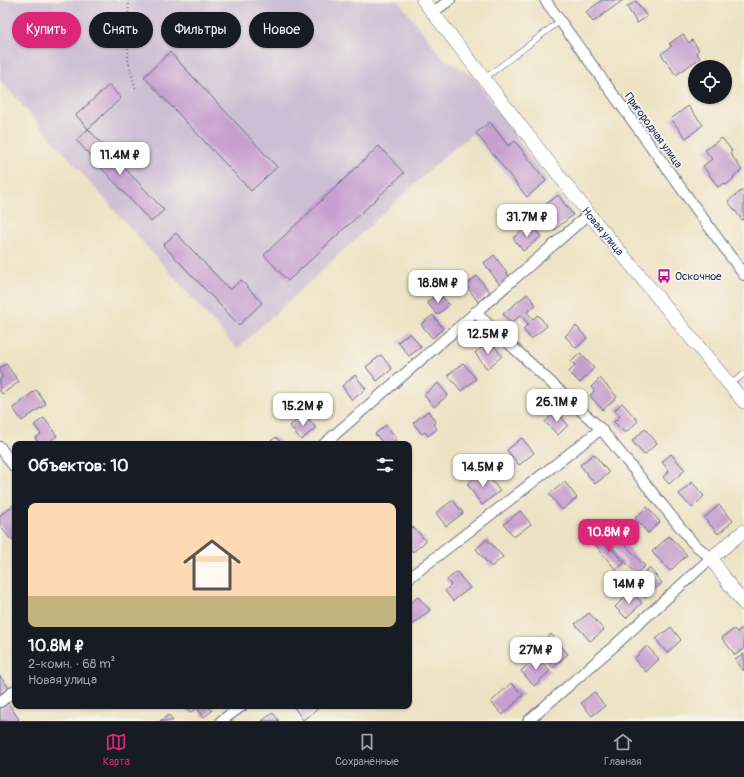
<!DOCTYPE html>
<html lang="ru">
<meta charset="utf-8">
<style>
body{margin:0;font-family:Pangolin,sans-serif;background:#242831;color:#f1f3f6;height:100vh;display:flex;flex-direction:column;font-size:15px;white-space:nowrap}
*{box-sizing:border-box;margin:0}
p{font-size:13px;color:#9ea1a6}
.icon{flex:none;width:22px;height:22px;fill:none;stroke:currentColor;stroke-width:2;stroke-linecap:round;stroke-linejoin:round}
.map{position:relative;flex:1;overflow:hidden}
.side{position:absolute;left:12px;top:441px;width:400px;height:268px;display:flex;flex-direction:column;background:#171b24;border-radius:8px;box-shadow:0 1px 3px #0004}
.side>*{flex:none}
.hud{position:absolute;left:12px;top:12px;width:400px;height:36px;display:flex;gap:8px}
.controls{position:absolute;left:688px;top:60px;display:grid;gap:8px}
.controls a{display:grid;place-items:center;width:44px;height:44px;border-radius:50%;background:#171b24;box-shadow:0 1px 3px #0004;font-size:20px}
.price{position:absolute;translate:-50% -34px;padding:0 9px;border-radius:8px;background:#fff;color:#222;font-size:13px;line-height:26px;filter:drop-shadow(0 1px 2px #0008)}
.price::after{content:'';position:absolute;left:50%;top:24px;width:12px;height:9px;margin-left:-6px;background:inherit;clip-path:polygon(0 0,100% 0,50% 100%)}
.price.active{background:#db2777;color:#fff}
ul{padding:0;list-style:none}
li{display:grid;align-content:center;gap:8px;height:212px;padding:0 16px}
li span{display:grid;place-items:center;height:124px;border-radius:8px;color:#555}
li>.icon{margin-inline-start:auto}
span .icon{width:72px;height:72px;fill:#fffc;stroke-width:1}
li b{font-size:17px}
h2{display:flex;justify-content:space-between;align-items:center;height:48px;padding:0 16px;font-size:17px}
.pill{padding:0 14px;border-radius:18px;background:#171b24;box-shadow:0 1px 3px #0004;font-size:14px;line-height:36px}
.pill.active{background:#db2777;color:#fff}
.tab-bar{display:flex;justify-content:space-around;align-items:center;height:56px;border-top:1px solid #363941;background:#171b24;font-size:11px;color:#9ea1a6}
.tab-bar a{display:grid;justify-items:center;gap:2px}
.tab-bar .active{color:#db2777}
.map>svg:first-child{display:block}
</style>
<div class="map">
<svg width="744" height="721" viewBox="0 0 744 721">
<rect width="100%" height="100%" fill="#f7f3e8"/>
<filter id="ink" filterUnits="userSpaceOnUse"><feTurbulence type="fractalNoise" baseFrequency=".025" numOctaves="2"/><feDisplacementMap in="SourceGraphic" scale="8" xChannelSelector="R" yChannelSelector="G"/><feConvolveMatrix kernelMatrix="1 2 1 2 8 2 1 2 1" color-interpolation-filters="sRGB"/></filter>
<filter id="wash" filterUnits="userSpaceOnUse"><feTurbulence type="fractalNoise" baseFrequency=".012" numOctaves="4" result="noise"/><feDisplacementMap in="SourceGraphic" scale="16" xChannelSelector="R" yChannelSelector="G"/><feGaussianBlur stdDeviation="0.9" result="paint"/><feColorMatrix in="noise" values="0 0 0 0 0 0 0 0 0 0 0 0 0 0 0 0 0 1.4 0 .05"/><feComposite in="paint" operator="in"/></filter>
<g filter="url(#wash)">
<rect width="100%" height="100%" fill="#ede3c4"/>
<path fill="#ccbed4" d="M0,0H398L441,56L474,77L548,182L527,199L472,134L445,156L237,349L0,80Z"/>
<g id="blocks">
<path fill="#c69fcf" d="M602,0H623L593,22L586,12Z
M636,1L647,17L637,23L627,7Z
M683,34L689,43L692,40L699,50L696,52L700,58L676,75L661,54L672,46L669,44Z
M170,52L277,167L251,191L144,77Z
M109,85L121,98L88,129L76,115Z
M688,106L703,125L686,138L671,119Z
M490,122L508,146L515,141L546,181L527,197L476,133Z
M88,129L164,210L151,222L76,140Z
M722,138L732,151L730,153L742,170L733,177L734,178L726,185L724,183L718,187L703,166L712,159L705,150Z
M379,146L404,173L288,281L264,255Z
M744,189V219L742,220L728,201Z
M558,195L573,215L554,230L539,210Z
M531,224L541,237L523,251L513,238Z
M176,233L230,290L241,280L262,303L239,325L163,245Z
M494,255L510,277L500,285L484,263Z
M477,276L490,292L478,302L466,285Z
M439,293L449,305L437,315L427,302Z
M527,294L536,305L527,312L533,319L538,315L547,326L531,339L523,329L528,324L521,315L511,323L503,314Z
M433,315L443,329L432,338L421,324Z
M576,326L587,338L576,348L565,336Z
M410,333L421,347L409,356L398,342Z
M490,341L502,356L487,369L475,353Z
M580,353L594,368L580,383L569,372L575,365L571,362Z
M381,355L392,369L377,381L366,367Z
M463,363L476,379L461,391L448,375Z
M6,364L19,382L2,394L0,391V379L3,377L0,373V368Z
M355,375L366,389L352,400L342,386Z
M600,378L617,397L603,410L590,396L594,391L591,387Z
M438,383L448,395L434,407L424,395Z
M36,390L46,404L22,421L13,408Z
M622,403L638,421L625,433L614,422L620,416L615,410Z
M428,411L436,422L433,424L437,429L428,436L425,432L422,434L413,423Z
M556,411L568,425L558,435L545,422Z
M305,414L316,428L301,440L290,426Z
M44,418L57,436L46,444H39L35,438L41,434L34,425Z
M386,425L397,439L390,444H384L375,434Z
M645,429L657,443L644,455L632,441Z
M276,437L282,444H267Z
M522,438L534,453L519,465L507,450Z
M594,454L609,473L595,484L580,465Z
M671,454L685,470L669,484L663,477L669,471L662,462Z
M484,471L500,491L482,505L467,484Z
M565,482L577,498L562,510L549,494Z
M692,482L704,496L692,508L679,494Z
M453,500L463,513L446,526L436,513Z
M14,505L15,506V537L11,540L0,525V515Z
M719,505L733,521L718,534L704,518Z
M647,507L660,522L648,533L635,518Z
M520,511L531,524L514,537L504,524Z
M413,527L426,541L413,552L409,547V530Z
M600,536L624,563L616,570L593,542Z
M669,536L687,555L670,571L652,552Z
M487,539L503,557L491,567L476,549Z
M621,540L645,566L636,574L613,548Z
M649,568L662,583L645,598L632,583Z
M457,572L470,588L453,601L445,591L451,585L447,580Z
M631,591L642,603L626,618L615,607Z
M418,597L430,610L411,626L409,624V604Z
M589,613L604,630L590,641L575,624Z
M671,627L681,640L667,653L656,639Z
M744,627V649L735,655L722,638L734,629L737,632Z
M551,634L568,654L553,668L536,648Z
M647,646L659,659L646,672L634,659Z
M744,654V671L735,660Z
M537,656L550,671L534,686L521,671Z
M0,676L9,688L0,694Z
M511,683L523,695L503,715L491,702Z
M594,692L605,706L592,716L581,703Z
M8,703L19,719L16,721H0V709Z
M187,706H208L212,711L204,717L197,708L190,713L186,707Z
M293,706H321L303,720Z
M273,713L279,721H262Z
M169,715L173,721H160Z"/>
</g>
</g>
<g filter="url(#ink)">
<use href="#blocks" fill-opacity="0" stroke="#646e82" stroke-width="1"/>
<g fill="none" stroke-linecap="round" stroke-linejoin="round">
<defs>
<path id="service" d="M485,78L560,21
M731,384L744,374"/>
<path id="minor" d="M545,0L744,275
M433,12L450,0
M475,312L601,429L693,543L711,558L613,647L528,721
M324,444L589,214
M0,447L15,468
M409,578L601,429
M0,702L15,690
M221,721L242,706"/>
<g id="tertiary">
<path id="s1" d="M423,0L589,214L744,402"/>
<path d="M744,531L711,558L724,577L744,604"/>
</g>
</defs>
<use href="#service" stroke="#646e82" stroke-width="6"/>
<use href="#minor" stroke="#646e82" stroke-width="12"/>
<use href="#tertiary" stroke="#646e82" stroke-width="14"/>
<path stroke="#646e82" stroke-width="2" stroke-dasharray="1 3" stroke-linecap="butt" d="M129,0L128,19V60L136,90"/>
<use href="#service" stroke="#fff" stroke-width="5"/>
<use href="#minor" stroke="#fff" stroke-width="10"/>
<use href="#tertiary" stroke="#fff" stroke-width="13"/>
</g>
</g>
<defs>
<symbol id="bus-bare" viewBox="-9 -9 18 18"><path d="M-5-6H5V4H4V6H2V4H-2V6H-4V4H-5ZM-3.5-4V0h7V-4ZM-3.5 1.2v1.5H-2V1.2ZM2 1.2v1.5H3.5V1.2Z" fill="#b5179e" stroke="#f7f3e8" stroke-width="2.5" paint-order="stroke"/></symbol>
</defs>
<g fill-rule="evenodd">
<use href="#bus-bare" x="654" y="266" width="20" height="20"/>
</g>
<g text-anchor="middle" stroke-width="3.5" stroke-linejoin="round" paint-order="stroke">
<g font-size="11" fill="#1b2f5e" stroke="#f7f3e8">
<text transform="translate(654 130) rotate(54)" y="4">Пригородная улица</text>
<text dy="4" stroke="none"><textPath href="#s1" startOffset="293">Новая улица</textPath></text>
</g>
<g font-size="11" fill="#1b2f5e" stroke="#f7f3e8" text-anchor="start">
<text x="675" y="280">Оскочное</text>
</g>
</g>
</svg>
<div class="controls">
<a><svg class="icon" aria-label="locate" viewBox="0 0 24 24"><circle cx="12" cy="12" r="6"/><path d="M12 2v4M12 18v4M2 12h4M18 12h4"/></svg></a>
</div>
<b class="price" style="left:120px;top:176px">11.4M ₽</b>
<b class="price" style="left:527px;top:238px">31.7M ₽</b>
<b class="price" style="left:438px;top:304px">18.8M ₽</b>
<b class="price" style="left:488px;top:355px">12.5M ₽</b>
<b class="price" style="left:557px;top:423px">26.1M ₽</b>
<b class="price" style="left:303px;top:427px">15.2M ₽</b>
<b class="price" style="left:483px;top:488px">14.5M ₽</b>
<b class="price active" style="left:609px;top:553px">10.8M ₽</b>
<b class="price" style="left:629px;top:605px">14M ₽</b>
<b class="price" style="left:536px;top:671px">27M ₽</b>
<div class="hud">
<a class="pill active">Купить</a>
<a class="pill">Снять</a>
<a class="pill">Фильтры</a>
<a class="pill">Новое</a>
</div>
<section class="side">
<h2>Объектов: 10<svg class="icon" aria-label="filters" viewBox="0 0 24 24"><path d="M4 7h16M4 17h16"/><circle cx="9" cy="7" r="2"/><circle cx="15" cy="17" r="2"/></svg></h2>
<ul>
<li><span style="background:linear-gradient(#ffd9b3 75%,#c2b280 0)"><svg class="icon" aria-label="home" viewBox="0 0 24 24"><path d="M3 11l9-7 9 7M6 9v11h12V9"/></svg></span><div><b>10.8M ₽</b><p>2-комн. · 68 m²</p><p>Новая улица</p></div></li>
</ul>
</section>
</div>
<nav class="tab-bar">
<a class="active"><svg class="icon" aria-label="map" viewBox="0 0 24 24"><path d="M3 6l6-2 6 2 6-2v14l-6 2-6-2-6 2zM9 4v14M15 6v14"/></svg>Карта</a>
<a><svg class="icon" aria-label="saved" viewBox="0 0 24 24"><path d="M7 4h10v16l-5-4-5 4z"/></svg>Сохранённые</a>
<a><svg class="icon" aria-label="home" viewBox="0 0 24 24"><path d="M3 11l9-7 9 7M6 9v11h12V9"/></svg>Главная</a>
</nav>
